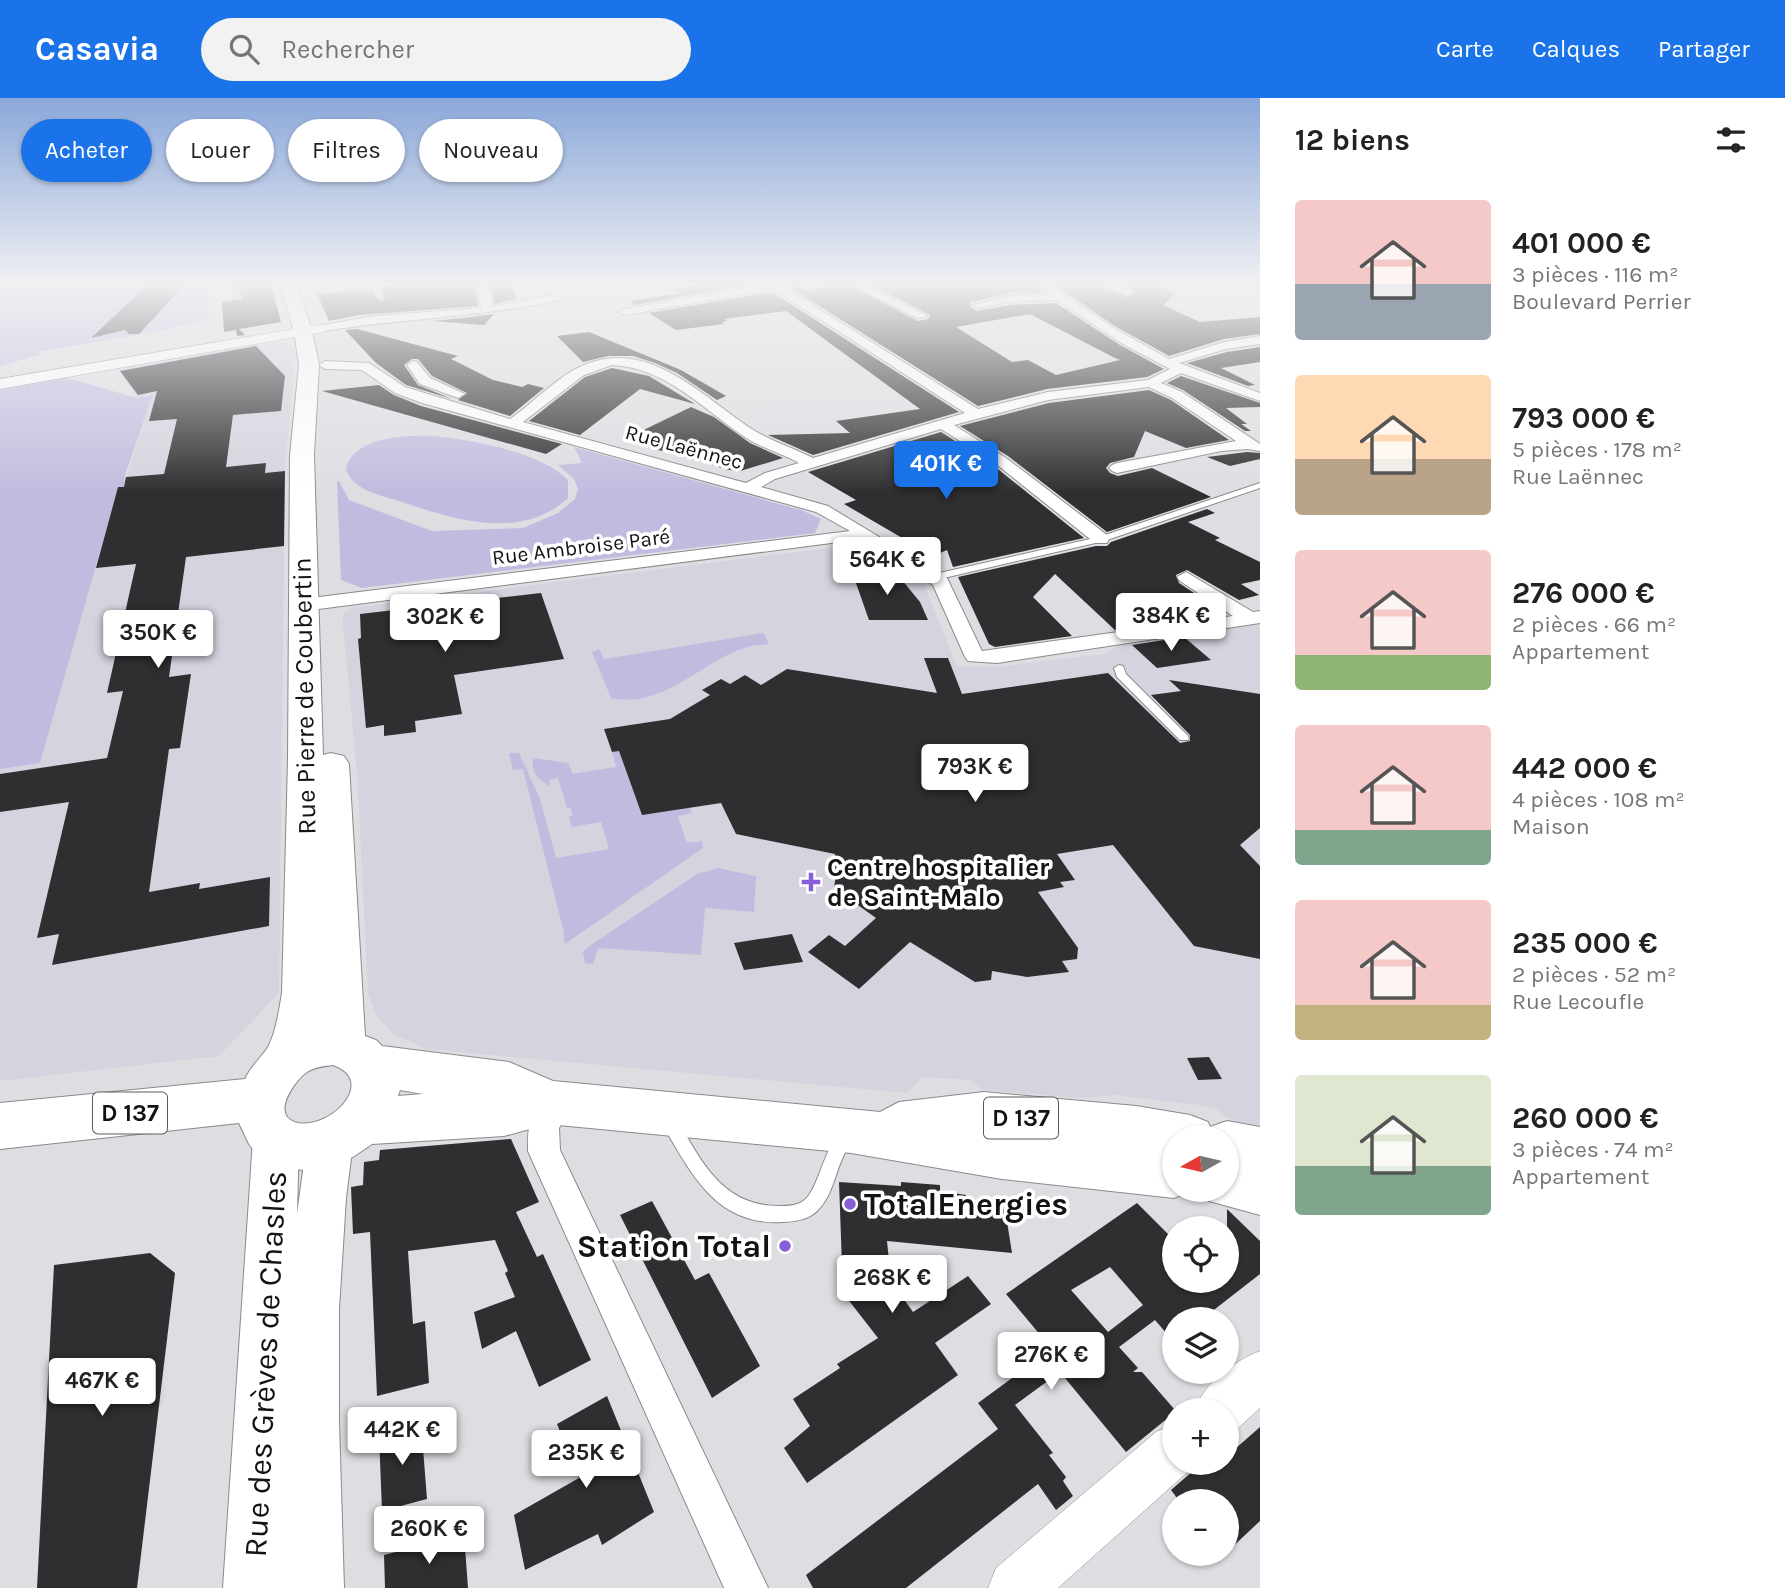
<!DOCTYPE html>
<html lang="fr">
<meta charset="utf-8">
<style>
body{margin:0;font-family:Karla,sans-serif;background:#f2f2f2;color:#222;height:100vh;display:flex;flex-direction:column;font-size:26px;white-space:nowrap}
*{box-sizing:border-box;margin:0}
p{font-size:23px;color:#767676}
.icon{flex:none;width:38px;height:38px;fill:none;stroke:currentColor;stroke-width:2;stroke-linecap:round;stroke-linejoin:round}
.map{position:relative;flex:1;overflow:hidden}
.drawer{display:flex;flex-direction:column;background:#fff;width:525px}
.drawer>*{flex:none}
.banner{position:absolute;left:21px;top:21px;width:665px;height:63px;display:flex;gap:14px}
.needle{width:46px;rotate:262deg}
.buttons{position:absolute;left:1162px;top:1027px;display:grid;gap:14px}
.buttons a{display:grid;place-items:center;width:77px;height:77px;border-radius:50%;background:#fff;box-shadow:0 2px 5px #0004;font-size:35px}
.price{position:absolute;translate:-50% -60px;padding:0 16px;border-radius:7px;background:#fff;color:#222;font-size:23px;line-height:46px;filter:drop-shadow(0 2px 4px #0008)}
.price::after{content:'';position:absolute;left:50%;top:42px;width:21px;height:16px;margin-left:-10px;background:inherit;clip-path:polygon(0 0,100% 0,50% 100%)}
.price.current{background:#1a73e8;color:#fff}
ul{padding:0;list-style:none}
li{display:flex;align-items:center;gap:21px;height:175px;padding:0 35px}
li span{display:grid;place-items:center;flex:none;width:196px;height:140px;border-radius:7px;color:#555}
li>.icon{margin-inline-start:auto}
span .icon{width:84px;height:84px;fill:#fffc;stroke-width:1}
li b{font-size:30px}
h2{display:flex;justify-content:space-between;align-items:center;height:84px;padding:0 35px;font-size:30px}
.chip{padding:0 24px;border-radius:32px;background:#fff;box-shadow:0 2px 5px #0004;font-size:24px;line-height:63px}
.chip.current{background:#1a73e8;color:#fff}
header{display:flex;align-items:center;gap:42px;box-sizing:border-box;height:98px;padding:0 35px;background:#1a73e8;color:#fff}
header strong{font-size:33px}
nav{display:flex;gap:38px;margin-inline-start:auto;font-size:24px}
.search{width:490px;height:63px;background:#f2f2f2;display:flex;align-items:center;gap:18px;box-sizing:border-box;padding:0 24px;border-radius:38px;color:#767676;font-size:26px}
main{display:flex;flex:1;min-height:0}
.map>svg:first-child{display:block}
</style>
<header>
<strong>Casavia</strong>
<div class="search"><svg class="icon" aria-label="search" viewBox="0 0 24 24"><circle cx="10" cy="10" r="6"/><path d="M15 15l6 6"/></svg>Rechercher</div>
<nav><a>Carte</a><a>Calques</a><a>Partager</a></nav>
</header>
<main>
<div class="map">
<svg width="1260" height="1490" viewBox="0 0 1260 1490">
<rect width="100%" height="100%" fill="#dedee2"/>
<path fill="#d5d3de" d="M265,243L290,246L294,250L295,259L285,373L279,895L219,958L0,983V671L40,664L118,389L126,379L153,298L137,300L117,269Z
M844,448L878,456L924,486L957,569H995L1105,556L1127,542L1260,524V1029L1240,1025L1225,1018L1216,1010L1199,1007L1116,997L1080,1000L984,992L970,982L923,979L907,995L426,951L393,936L375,916L368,894L357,674L342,517L351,510Z"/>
<path fill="#c3bbdf" d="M0,186H208L209,220L170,231L39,254V257L0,268Z
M64,279L137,300L153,297L125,377L124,389L118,390L40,665L0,671V292Z
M434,338C473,342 540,354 568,382V400C521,444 452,421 399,403C380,397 352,392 346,371C353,338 407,337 434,338Z
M574,349L801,412L821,421L815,435L362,490L341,482L337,384L339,383L349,402L432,433L523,430L558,415L575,401L578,391L574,381L558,367L582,365Z
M764,535L769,546C762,547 754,547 747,549C700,564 664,611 611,600L592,554L599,551L604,561Z
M619,653L690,710L692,715L678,718L687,745L702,743L703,750L565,846L563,831L523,671L513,672L509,655H519L540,701L556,760L609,751L601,724L572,729L569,719L573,717L570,710H567L558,680L549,682L550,688C537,681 531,675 533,660L568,665L573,676L616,669L612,654Z
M718,770L756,778L754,814L705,810L701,857L598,850L593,866L585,865L583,854L588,849L697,776Z"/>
<path fill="#2f2f32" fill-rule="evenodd" d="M148,186H185L139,236H129L125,232L91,240Z
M235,186H271L281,224L239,231L245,237L237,238L236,232L224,234L222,204L243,200Z
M409,186H476L478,208L359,217L329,223L317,196L372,192L377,201L383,203L385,199L381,189Z
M492,186H512L516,201L494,206Z
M705,186H750L635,207L630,203L681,195L674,191Z
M792,186H801L802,192L847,186L918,223L928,221L930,217L869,186H1034L1042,194L1009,195L971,204L969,208L977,213L1010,207L1056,205L1120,247L1164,271L1147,279L1047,291L978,308L789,189ZM1030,216L1115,260L1120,262L1056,277L1028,262L1012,264L956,229Z
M1054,186H1098L1127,199L1135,193L1123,186H1155L1176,195L1163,207L1200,224L1260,219V236L1224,241L1169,258L1113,227Z
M772,194L959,314L813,357L768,337L850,335L836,323L920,311L786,213L724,221L727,223L722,224L724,226L676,232L649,215Z
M494,216L484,227L433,223L472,219Z
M357,231L458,258L451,261L493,282L522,289L528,286L544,290L510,318L458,302L467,295L432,278L418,261H412L404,267L418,287L452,301L406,287L376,265L345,232Z
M589,234L681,272L726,298L717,302L677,275L655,265L633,258H608L583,264L557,238Z
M256,248L285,278L281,313L233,317L226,369L266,365L265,375L285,373L284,448L186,459L169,579L191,576L180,650L169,651L149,794L200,785L199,791L270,779L269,828L52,867L59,836L37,840L69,704L0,714V676L107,660L123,593L107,595L136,466L96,470L118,389H124L126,379L164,376L177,321L149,323L157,293L138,297L120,273Z
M1260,249V264L1221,270L1255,287L1248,288L1187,265L1227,254Z
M612,270L649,278L695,306L640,291L580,337L529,323L585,279Z
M1181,278L1260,305V309L1226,310L1247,326H1241L1251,333H1245L1183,292L1167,285Z
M379,287L394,297L421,308L562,346L546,356L322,293Z
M1149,292L1171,302L1229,342L1186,350L1145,333L1134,359L1110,365L1106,370L1110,375L1118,378L1152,370L1211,399L1107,434L1008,358L960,328L1049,305Z
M691,309L714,319L750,345L783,360L737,374L623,342Z
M941,334L994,368L1084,440L953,469L947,452L933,458L844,406L856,402L808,374Z
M1247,354L1260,355V361L1230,368L1207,359Z
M1207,411L1215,415L1188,424L1220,440L1215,442L1260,464V482L1241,486L1259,497L1239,502L1187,472L1176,477L1179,485L1214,508L1196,513L1205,519L1115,532L1055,476L1033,499L1072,538L995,549L989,546L958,479L1096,448H1107L1111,444Z
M871,469L879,479L897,476L920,504L928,522H869L851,471Z
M541,495L564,561L454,577L462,616L415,623L416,634L384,638V627L366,630L358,541L361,540L360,516Z
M1184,539L1211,562L1157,570L1132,547Z
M924,560H948L962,596L1108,575L1180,645L1190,643V637L1151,597L1181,593L1169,582L1260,596V730L1240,747L1260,768V861L1194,848L1113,747L1057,756L1075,782L1060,784L1064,789L1038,794L1078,850L1077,861L1062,863L1069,874L1027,879L992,873L991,882L975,884L910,844L859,891L808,854L829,837L845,848L876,820L834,790L836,777L832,776L835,756L736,736L721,705L642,717L619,653L612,654L604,631L670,621L710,597L702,592L721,581L730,586L745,577L761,587L787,571L937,595Z
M792,836L803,864L744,872L734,845Z
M1209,959L1222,981L1198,982L1187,960Z
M511,1041L539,1104L516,1114L537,1159L543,1156L591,1262L539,1289L516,1233L482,1251L474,1214L515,1199L505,1175L508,1173L495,1142L408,1153L413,1226L425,1223L429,1285L377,1298L370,1134L353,1136L351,1089L363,1087L364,1064L379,1062L380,1052Z
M839,1084L901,1088V1084L940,1087V1093L966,1097L968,1107L1005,1111L1012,1155L887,1143L891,1183L913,1214L968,1178L991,1206L935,1245L958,1277L807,1385L784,1350L810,1328L793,1301L840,1270L837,1266L878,1240L843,1195Z
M652,1103L695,1182L709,1175L760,1268L712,1300L620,1117Z
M1137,1105L1174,1142V1183H1227V1111L1260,1143V1176L1201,1222H1174V1244L1155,1222L1119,1249L1138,1270L1133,1274H1142L1175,1312L1174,1315L1126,1354L1060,1274L1015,1307L1053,1355L1049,1357L1066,1379L1063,1383L1073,1398L1056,1412L1038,1386L906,1490H813L806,1477L998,1331L978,1305L1052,1251L1006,1196ZM1110,1169L1143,1207L1108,1234L1071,1192Z
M150,1155L175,1175L137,1490H37L54,1167Z
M607,1298L654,1414L602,1447L598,1436L525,1472L514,1417L579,1380L557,1326Z
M421,1325L427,1401L382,1413L379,1337Z
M1260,1329V1423L1227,1454V1404H1180L1171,1392L1194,1372L1196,1365H1200L1208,1374L1219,1365H1227V1358Z
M464,1436L468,1490H385L384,1457Z"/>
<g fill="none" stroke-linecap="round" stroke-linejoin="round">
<defs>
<path id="service" d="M372,186H377L383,200H379Z
M1260,385V390L1104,443L935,482L931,479L935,476L1099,439Z
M1119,567L1123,568L1126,576L1188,638L1189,640L1188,642H1180L1117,579L1114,570Z
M671,1019L677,1021C702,1065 723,1109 781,1108C792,1108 802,1107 809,1097C821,1081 827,1040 845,1033L851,1035L853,1040C850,1047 846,1052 843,1059C835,1076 832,1098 818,1112C810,1121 795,1124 783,1124C719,1128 694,1081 665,1031L663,1026L665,1021Z"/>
<path id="minor" d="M326,186H378L373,189L304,194L299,191L304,188Z
M479,186H489L492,209L556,196L563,186H573L563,201C482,220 399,220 318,234L312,231L318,228L374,218L481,210Z
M766,186H790L784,189L978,311L1048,294L1148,282L1170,271L1121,245L1057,202L1010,204L977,210L972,207L1010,198L1049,196L1037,186H1049L1112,229L1169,261L1224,244L1260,238V246L1226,251L1179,265L1260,295V303L1181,275L1161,285L1182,294L1260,346V353L1247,351L1221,353L1117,375L1112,373L1109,370L1112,367L1117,365L1236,343L1172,300L1149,289L1048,302L954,327L1006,360L1107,437L1109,441L1107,445H1095L996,366L941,331L775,381L761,389L828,408L947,480L982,553L1233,518L1180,483L1177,479L1186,474L1253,514L1260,513V525L997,565L968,563L965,559L933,487L862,441L303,513L294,507L303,501L850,433L816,414L422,305L395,295L362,272L325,271L319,267L325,263L369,265L405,289L510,321C535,304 556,279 584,267C651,239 704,301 755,333C773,344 794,350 813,360L965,315L773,191L625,217L619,214L625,211ZM612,267C667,270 701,310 745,339C761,350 781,355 799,365L765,375L746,385L523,324L584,277Z
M849,186H863L927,218L917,220Z
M1100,186H1116L1133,194L1128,197Z
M413,263L417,264L430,280L465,296L458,300L420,286L407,267Z
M558,991L569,995L574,1005L559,1030L560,1052L768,1490H724L528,1053C527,1028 531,1001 558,991Z"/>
<path id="tertiary" d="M318,227L323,228L325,231L323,234L0,291V281Z
M1260,1253V1310L1238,1330L1227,1334V1312H1195C1204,1285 1234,1263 1260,1253Z
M1174,1326V1365H1194L1192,1370L1058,1490H988L996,1470L1156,1334Z"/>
<path id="secondary" d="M276,1020L292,1026L299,1041L297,1116L307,1045L314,1030L330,1024L346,1030L353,1045L346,1100L339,1211V1323L344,1490H223L253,1041L260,1026Z"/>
<path id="primary" d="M280,186H296L312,233L319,267L314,357L323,657L331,655L344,658L349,666L365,938L376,942L382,948L509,964L553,983L880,1014L899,1004L984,994L1136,1008L1190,1017L1208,1024L1210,1029L1227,1023L1260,1029V1117L1209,1103L1204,1092H1227V1040H1174V1092H1193L1174,1100L1002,1081L851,1055L548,1026L504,1038L372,1046L353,1059L312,1073L288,1070L257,1056L249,1046L239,1025L0,1051V1005L245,981C251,968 261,960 268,949C276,934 279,912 282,895L288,662L290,357L299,267L294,233ZM333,967C378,983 331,1031 298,1025C269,1019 294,983 307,974C315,969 324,968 333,967ZM400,992L423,996L398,998Z"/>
</defs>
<use href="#service" stroke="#8a8a8d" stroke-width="2"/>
<use href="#minor" stroke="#8a8a8d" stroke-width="2"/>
<use href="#tertiary" stroke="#8a8a8d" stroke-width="1"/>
<use href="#secondary" stroke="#8a8a8d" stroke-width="2"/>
<use href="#primary" stroke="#8a8a8d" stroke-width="2"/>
<use href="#service" fill="#fff" fill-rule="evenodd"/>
<use href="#minor" fill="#fff" fill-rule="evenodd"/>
<use href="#tertiary" fill="#fff" fill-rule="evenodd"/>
<use href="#secondary" fill="#fff" fill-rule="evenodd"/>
<use href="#primary" fill="#fff" fill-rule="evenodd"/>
</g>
<linearGradient id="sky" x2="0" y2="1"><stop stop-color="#8ba8da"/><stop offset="0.47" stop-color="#f0f0f2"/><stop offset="1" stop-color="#f0f0f2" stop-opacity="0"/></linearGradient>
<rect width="1260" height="395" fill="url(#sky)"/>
<g fill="#865ed8" stroke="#fff" stroke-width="2.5">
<path d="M807.5 773.5h7v7h7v7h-7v7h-7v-7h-7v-7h7z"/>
<circle cx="850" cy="1106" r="7"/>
<circle cx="785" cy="1148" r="7"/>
</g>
<g text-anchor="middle" stroke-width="7" stroke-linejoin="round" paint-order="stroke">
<g font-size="21" fill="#131314" stroke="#fff">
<text transform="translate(684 349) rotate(15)" y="7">Rue Laënnec</text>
<text transform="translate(581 449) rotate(-7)" y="7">Rue Ambroise Paré</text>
</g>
<g fill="#fff" stroke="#5a5a5a" stroke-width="2">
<rect x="93" y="994.5" width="74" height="41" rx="5"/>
<rect x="984" y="999.5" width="74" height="41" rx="5"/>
</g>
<g font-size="24" font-weight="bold" fill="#131314">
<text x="130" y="1023">D 137</text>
<text x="1021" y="1028">D 137</text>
</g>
<g font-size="26" fill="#131314" stroke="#fff">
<text transform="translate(304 598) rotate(-91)" y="9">Rue Pierre de Coubertin</text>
</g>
<g font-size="26" font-weight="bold" fill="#131314" stroke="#fff" text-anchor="start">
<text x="827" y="778">Centre hospitalier<tspan x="827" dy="30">de Saint-Malo</tspan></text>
</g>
<g font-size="32" font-weight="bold" fill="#131314" stroke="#fff" text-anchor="start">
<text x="864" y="1117">TotalEnergies</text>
<text x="771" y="1159" text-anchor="end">Station Total</text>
</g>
<g font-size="32" fill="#131314" stroke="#fff">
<text transform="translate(265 1266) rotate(-87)" y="11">Rue des Grèves de Chasles</text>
</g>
</g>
</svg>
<div class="buttons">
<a><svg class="needle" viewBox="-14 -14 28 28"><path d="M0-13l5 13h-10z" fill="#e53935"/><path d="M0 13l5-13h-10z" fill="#767676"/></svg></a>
<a><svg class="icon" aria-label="locate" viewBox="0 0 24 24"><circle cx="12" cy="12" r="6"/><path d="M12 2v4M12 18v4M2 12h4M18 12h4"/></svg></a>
<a><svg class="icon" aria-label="layers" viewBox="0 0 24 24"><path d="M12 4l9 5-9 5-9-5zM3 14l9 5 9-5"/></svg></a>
<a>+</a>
<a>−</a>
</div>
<b class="price current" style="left:946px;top:403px">401K €</b>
<b class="price" style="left:887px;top:499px">564K €</b>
<b class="price" style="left:1171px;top:555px">384K €</b>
<b class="price" style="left:445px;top:556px">302K €</b>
<b class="price" style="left:158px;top:572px">350K €</b>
<b class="price" style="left:975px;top:706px">793K €</b>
<b class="price" style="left:892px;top:1217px">268K €</b>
<b class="price" style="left:1051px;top:1294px">276K €</b>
<b class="price" style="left:102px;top:1320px">467K €</b>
<b class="price" style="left:402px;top:1369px">442K €</b>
<b class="price" style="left:586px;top:1392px">235K €</b>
<b class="price" style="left:429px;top:1468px">260K €</b>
<div class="banner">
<a class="chip current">Acheter</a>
<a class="chip">Louer</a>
<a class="chip">Filtres</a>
<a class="chip">Nouveau</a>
</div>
</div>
<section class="drawer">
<h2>12 biens<svg class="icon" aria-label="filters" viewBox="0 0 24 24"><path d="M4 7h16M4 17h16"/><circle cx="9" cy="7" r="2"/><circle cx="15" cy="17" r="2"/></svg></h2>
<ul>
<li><span style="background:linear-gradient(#f6c9c9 60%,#9aa5b1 0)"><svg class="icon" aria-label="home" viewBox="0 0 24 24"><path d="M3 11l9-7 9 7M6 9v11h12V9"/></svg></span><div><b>401 000 €</b><p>3 pièces · 116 m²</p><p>Boulevard Perrier</p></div></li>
<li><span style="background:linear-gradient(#ffd9b3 60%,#b9a48a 0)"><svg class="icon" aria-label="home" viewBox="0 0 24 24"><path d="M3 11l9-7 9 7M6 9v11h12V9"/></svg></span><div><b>793 000 €</b><p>5 pièces · 178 m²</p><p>Rue Laënnec</p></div></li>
<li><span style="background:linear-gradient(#f6c9c9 75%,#8fb573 0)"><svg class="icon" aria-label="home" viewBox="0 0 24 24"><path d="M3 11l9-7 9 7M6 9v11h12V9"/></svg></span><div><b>276 000 €</b><p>2 pièces · 66 m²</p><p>Appartement</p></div></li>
<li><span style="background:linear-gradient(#f6c9c9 75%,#7fa58c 0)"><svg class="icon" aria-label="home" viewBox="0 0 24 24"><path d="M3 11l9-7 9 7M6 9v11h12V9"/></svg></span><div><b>442 000 €</b><p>4 pièces · 108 m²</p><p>Maison</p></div></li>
<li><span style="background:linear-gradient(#f6c9c9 75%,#c2b280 0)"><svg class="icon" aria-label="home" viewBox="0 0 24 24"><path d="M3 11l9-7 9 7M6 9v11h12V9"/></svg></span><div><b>235 000 €</b><p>2 pièces · 52 m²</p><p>Rue Lecoufle</p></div></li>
<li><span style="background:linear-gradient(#dfe7d0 65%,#7fa58c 0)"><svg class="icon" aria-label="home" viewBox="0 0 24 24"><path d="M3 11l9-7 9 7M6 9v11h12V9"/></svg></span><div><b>260 000 €</b><p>3 pièces · 74 m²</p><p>Appartement</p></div></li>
</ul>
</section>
</main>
